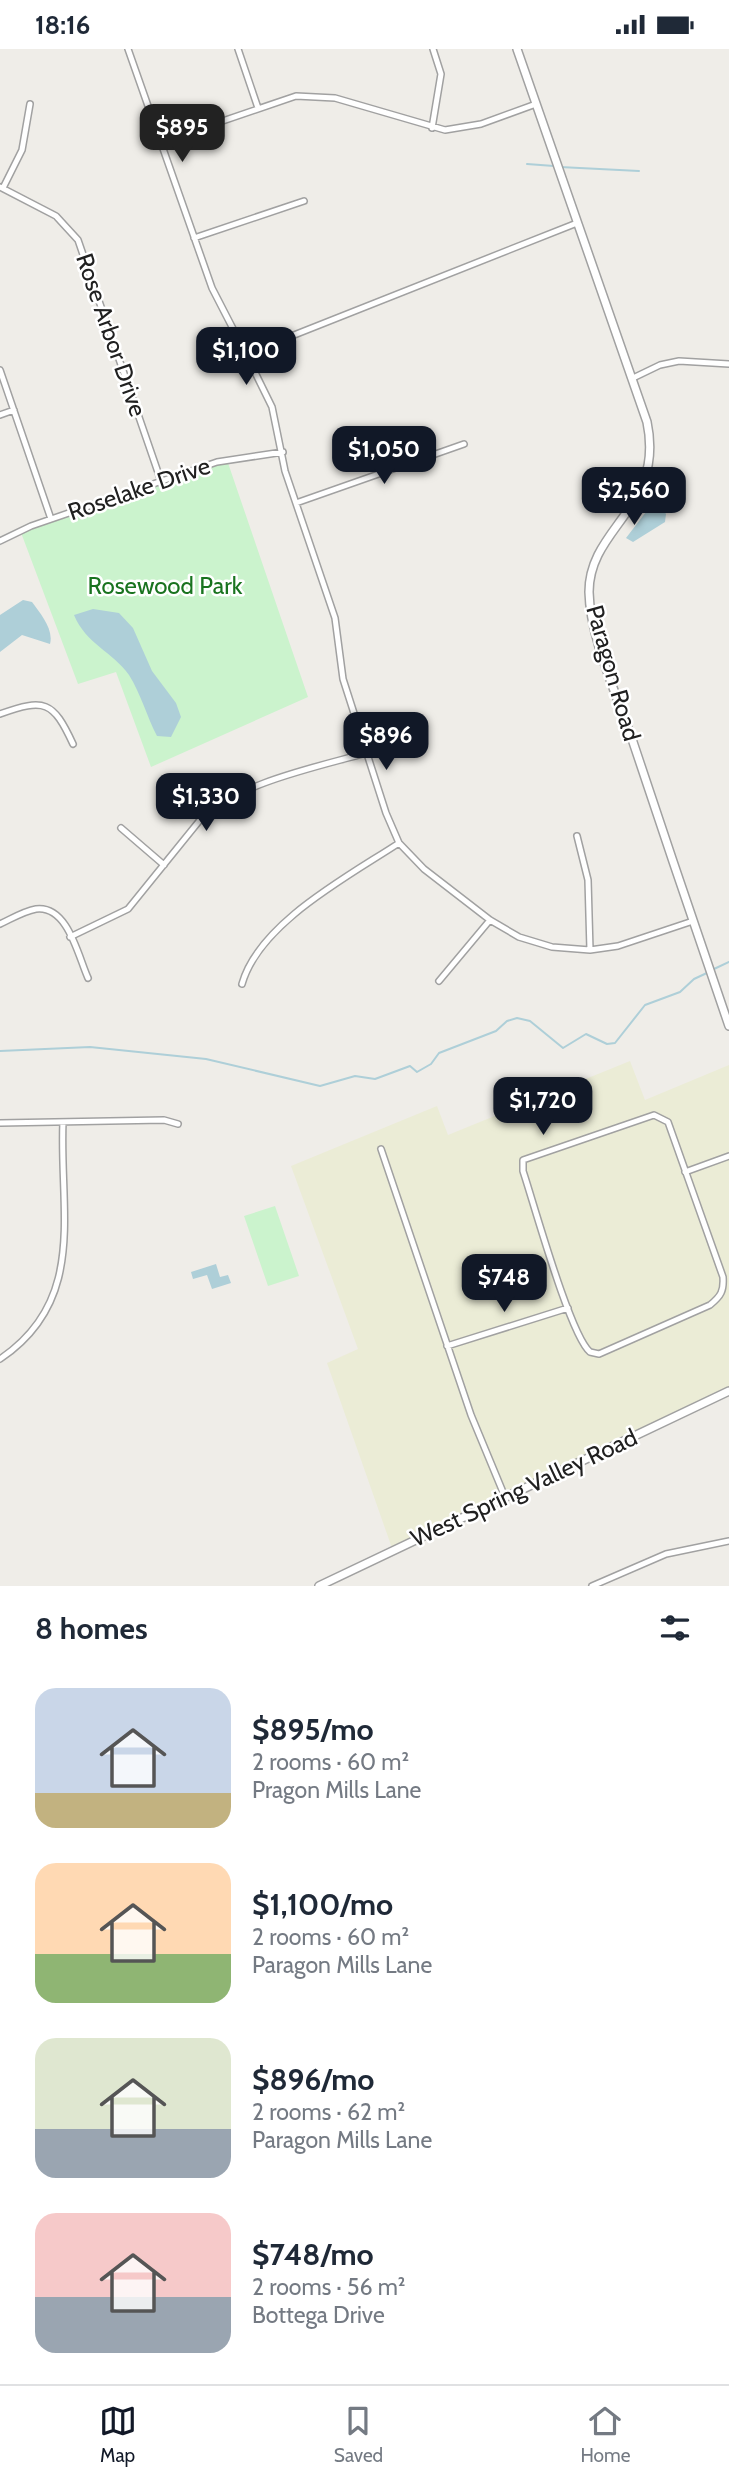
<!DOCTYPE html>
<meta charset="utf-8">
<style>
body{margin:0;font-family:Cabin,sans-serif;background:#f6f6f7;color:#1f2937;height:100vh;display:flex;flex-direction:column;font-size:26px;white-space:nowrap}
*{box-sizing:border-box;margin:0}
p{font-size:23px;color:#747a83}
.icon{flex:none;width:38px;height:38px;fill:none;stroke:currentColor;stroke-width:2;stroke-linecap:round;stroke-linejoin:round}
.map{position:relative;height:1537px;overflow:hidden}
.sheet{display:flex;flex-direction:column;background:#fff;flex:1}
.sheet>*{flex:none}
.price{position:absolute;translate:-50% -60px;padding:0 16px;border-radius:14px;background:#111827;color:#fff;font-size:23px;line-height:46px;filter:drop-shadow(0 2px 4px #0008)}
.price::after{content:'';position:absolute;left:50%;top:42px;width:21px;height:16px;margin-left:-10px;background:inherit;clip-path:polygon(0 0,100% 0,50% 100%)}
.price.on{background:#222;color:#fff}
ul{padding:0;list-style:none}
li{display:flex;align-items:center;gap:21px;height:175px;padding:0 35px}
li span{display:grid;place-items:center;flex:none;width:196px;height:140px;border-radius:21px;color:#555}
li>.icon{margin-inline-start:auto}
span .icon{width:84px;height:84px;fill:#fffc;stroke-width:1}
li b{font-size:30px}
h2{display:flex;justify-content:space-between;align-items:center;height:84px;padding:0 35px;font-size:30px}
.status{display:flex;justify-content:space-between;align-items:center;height:49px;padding:0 35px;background:#fff;direction:ltr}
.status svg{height:19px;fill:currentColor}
.tabs{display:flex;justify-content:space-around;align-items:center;height:98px;border-top:2px solid #e0e1e3;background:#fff;font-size:19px;color:#747a83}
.tabs a{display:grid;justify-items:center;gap:4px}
.tabs .on{color:#111827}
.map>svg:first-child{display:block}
</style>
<div class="status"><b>18:16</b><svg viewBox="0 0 49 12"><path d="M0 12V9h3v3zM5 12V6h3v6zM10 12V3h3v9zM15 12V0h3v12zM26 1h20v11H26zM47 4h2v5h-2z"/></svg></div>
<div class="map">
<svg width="729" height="1537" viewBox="0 0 729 1537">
<rect width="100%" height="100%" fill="#efede8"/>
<path fill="#ebecd6" d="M630,1012L645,1051L729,1016V1342L393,1502L327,1314L358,1300L291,1117L437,1057L448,1086Z"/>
<path fill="#cbf3cd" d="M227,411L308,648L151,718L116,623L78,635L20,481Z
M275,1157L299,1227L268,1237L244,1167Z"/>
<path fill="#aecfd8" d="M656,450L666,465L665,473L633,493L626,489Z
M23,551L32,553C40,564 54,580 50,595L22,586L0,603V566Z
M93,560L119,564L133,579L152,622L176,654L181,668L171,688L157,687C147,668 141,645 129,626C113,603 86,595 74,566Z
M216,1215L220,1228L228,1226L231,1234L212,1240L207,1226L193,1230L191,1223Z"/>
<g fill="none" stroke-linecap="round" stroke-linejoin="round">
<path stroke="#aecfd8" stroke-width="2" d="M527,115L554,117
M560,118L639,122
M714,920L729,913
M0,1002L90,998L206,1010L320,1037L355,1027L375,1030L410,1017L417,1023L431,1015L439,1004L496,982L507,972L517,969L530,972L563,999L586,985L607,995L615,994L645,956L680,943L694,930L709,923"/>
<defs>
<path id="minor" d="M128,0L212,239L246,305L577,174
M238,0L258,59
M432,79L441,25L433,0
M161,93L296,47L335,49L445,81L481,75L536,55
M0,138L56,167L78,191L161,432
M3,139L22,101L30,55
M194,189L304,152
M246,305L272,358L285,422L335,569L343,630L386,764L399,794L424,820L490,871L519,888L552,898L590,901L618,897L693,872
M0,321L51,470
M633,329L660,316L679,312L729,315
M0,366L14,361
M296,454L464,395
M0,492L31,477L217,413L283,403
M0,665C45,649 53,652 73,695
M121,779L164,816
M577,787L588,831L590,901
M0,875C11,870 24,862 36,860C68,856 78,907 88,929
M70,888L128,860L200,771C237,734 317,718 366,704
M439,932L490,871
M242,935C259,874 349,827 399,794
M654,1066L668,1073L723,1228C724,1242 721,1247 710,1256L599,1305L590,1303C570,1286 534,1155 523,1122V1111Z
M0,1074L164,1071L178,1075
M381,1100L471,1366L505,1448
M685,1123L729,1107
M447,1297L568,1259
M0,1310C88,1251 59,1161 63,1073
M592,1537L666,1505L729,1492"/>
<path id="tertiary" d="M517,0L647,373C665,459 589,478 589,543C590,589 617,646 632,690C664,786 696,881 729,977
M319,1537L729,1342"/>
</defs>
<use href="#minor" stroke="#a1a1a1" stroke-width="8"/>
<use href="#tertiary" stroke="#a1a1a1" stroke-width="10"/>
<use href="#minor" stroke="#fff" stroke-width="5"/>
<use href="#tertiary" stroke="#fff" stroke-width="7"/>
</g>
<g text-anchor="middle" stroke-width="5" stroke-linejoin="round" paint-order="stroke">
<g font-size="24" fill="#202020" stroke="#fff">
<text transform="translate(111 286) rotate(71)" y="8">Rose Arbor Drive</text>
<text transform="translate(139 440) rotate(-19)" y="8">Roselake Drive</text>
<text transform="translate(613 624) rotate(74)" y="8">Paragon Road</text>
<text transform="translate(524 1439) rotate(-25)" y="8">West Spring Valley Road</text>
</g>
<g font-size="24" fill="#19731f" stroke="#fff">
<text x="165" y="545">Rosewood Park</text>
</g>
</g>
</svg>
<b class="price on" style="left:182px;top:115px">$895</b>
<b class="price" style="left:246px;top:338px">$1,100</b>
<b class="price" style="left:384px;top:437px">$1,050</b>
<b class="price" style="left:634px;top:478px">$2,560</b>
<b class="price" style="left:386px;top:723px">$896</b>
<b class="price" style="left:206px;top:784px">$1,330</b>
<b class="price" style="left:543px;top:1088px">$1,720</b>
<b class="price" style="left:504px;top:1265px">$748</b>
</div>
<section class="sheet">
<h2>8 homes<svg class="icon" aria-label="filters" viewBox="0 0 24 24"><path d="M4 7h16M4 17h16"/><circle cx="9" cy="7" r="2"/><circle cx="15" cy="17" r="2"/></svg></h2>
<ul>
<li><span style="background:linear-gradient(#c9d6e8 75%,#c2b280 0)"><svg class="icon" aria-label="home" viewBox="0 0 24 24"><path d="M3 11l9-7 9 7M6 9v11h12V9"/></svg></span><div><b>$895/mo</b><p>2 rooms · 60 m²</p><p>Pragon Mills Lane</p></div></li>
<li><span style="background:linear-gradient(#ffd9b3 65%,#8fb573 0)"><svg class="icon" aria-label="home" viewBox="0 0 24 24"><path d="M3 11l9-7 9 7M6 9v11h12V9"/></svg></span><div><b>$1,100/mo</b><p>2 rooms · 60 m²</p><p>Paragon Mills Lane</p></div></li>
<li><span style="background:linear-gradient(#dfe7d0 65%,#9aa5b1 0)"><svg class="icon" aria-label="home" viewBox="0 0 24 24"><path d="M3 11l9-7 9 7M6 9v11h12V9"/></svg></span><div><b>$896/mo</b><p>2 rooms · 62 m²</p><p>Paragon Mills Lane</p></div></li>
<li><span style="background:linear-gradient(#f6c9c9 60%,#9aa5b1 0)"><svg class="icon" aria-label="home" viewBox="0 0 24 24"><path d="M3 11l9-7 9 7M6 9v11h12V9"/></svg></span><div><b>$748/mo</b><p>2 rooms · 56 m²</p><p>Bottega Drive</p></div></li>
</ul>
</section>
<nav class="tabs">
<a class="on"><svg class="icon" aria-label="map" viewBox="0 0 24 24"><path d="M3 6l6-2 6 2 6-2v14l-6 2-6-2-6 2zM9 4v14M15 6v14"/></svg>Map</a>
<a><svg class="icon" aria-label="saved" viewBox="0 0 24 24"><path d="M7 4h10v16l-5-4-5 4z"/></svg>Saved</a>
<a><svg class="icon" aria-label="home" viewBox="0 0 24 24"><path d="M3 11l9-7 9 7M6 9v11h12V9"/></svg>Home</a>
</nav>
